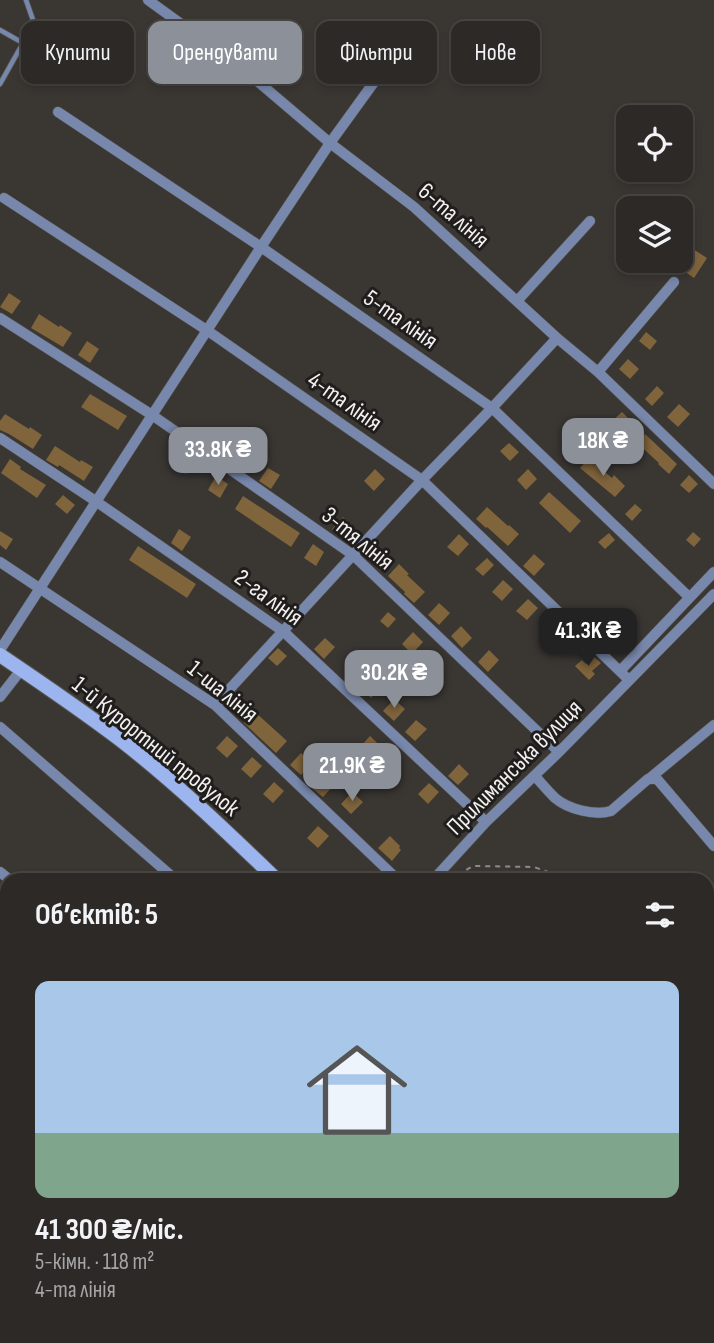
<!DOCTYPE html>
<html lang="uk">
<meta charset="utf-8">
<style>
body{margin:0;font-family:"Sofia Sans Condensed",sans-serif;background:#34312e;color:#f1f3f6;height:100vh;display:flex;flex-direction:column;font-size:26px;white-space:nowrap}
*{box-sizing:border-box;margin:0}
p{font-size:23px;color:#a6a6a7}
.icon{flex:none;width:38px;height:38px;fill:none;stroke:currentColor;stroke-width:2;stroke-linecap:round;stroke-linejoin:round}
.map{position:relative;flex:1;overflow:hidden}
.sheet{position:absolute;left:0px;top:873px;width:714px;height:471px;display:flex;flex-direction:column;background:#2c2926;border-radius:21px 21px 0 0;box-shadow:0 4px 10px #0003,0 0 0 2px #484543}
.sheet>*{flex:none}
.hud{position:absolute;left:21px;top:21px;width:672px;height:63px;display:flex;gap:14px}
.controls{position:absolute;left:616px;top:105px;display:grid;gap:14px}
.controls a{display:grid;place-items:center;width:77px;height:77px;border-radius:14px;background:#2c2926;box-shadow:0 4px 10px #0003,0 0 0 2px #484543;font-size:35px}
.price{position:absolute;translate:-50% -60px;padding:0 16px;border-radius:14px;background:#8c9099;color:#fff;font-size:23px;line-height:46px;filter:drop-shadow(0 2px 4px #0008)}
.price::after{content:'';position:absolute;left:50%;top:42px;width:21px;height:16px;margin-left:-10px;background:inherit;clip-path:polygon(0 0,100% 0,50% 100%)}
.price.selected{background:#222;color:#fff}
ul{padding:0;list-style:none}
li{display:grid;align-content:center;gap:14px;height:371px;padding:0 35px}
li span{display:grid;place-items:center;height:217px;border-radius:14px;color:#555}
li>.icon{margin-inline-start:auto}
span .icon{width:126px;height:126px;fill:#fffc;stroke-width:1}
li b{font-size:30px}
h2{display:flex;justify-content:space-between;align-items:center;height:84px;padding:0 35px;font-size:30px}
.chip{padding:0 24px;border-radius:14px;background:#2c2926;box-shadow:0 4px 10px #0003,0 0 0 2px #484543;font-size:24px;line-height:63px}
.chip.selected{background:#8c9099;color:#fff}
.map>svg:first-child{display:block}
</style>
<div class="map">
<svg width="714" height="1343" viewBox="0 0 714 1343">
<rect width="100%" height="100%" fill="#3a3733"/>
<path fill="#7f643c" d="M693,249L707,258L694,278L680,268Z
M9,293L21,301L12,314L0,307Z
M39,314L59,327L60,325L72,333L63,347L31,328Z
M646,332L657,341L650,350L639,341Z
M87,341L99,349L90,363L78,355Z
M628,359L639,369L630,379L619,369Z
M657,386L664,393L652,406L645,399Z
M90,394L127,416L118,430L81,407Z
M679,404L690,414L678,427L667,417Z
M622,412L630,420L619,430L611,422Z
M5,414L29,429L30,427L42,435L33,449L9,434L0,430V421Z
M645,434L677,464L669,474L658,464L659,463L637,443Z
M509,443L519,452L510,461L500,451Z
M55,446L80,462L81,460L93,467L84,481L59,465L58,467L46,460Z
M240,447L252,455L244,469L232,461Z
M183,453L195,460L186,474L174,467Z
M589,458L612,478L614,475L625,486L615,497L580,468Z
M10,459L21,467L20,469L46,485L37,498L1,473Z
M268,468L280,475L271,489L259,481Z
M375,469L385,479L374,491L364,481Z
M528,469L537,479L526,490L517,480Z
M689,475L698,484L689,493L680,485Z
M216,476L228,484L220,498L208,490Z
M549,492L581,521L570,533L539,503Z
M63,495L75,505L67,514L55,504Z
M243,496L300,533L291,547L235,509Z
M635,504L642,510L632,521L625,514Z
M487,507L508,526L509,525L519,534L508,546L487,527L486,528L476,519Z
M343,517L353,526L342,538L332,529Z
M179,529L191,537L182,551L171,543Z
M0,531L13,539L6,550L0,545Z
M693,532L701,539L694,547L686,540Z
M609,533L615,540L605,549L598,542Z
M459,534L469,544L458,556L447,547Z
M313,544L324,552L316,566L304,558Z
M138,546L196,584L187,598L129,560Z
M534,554L545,564L534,576L523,566Z
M487,558L494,565L483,576L475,569Z
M399,564L409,574L407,575L425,592L414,603L404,594L405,592L388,576Z
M503,580L513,589L502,601L492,592Z
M528,599L538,608L527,620L516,611Z
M439,603L450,613L439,625L428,615Z
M388,612L396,619L388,628L380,621Z
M597,618L604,624L597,633L589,626Z
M551,621L562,631L550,644L540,634Z
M461,626L472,638L462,648L451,636Z
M413,632L423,642L412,654L402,644Z
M325,638L335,647L324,659L314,649Z
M278,648L287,656L277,666L268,658Z
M489,650L499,660L488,672L478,662Z
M594,657L601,663L592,671L595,674L589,680L575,666L582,660L586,664Z
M372,676L382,686L371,698L361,688Z
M394,699L405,709L394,721L383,711Z
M255,712L287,741L276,753L244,723Z
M416,720L427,729L415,741L405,732Z
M227,736L238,746L227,758L216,748Z
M370,736L399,764L388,776L359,748Z
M301,753L312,763L301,775L290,765Z
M252,757L262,766L251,778L241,769Z
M459,764L469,774L458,785L448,776Z
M324,776L334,785L323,797L312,788Z
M274,782L284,791L273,803L263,794Z
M429,783L439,792L428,804L418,794Z
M352,792L363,802L351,814L341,804Z
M318,826L329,836L318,848L307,838Z
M390,836L400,846L399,848L401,850L392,861L378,848Z"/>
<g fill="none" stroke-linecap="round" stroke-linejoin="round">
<defs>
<path id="lane" d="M0,30L23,43L0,84
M23,43L33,20L26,0"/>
<path id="street" d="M148,0L242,68L330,143L414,207L557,338L598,372L714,484
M58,112L261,247L492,408L689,597
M4,198L208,331L422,480L629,680
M518,300L590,221
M0,318L152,415L353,555L559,752
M598,372L674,282
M0,438L97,502L284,632L486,822
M0,562L215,705L398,880
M0,650L261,247L330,143L385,67
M620,671L714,572
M0,697L21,670
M215,705L422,480L492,408L557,338
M0,727L176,880
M535,776C541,783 548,791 555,798C568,809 594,816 611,811L648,779H657L714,846
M650,778L714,725
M0,872L10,880
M433,880L486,822L559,752L714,594
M0,1007L7,1013
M0,1145L7,1151
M0,1282L7,1289
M113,1337L119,1343
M259,1337L266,1343
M404,1337L410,1343
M545,1337L552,1343
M33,1343L38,1337"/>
<path id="secondary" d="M0,655C40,682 80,709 118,738C174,781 226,831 277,880
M707,1309L714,1317"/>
</defs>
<use href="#lane" stroke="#585551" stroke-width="6"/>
<use href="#street" stroke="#585551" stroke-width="11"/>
<use href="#secondary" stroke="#585551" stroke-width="16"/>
<path stroke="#8d8b88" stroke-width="2" stroke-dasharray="5 5" stroke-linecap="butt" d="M449,880L473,866L534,867L570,880
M707,1049L714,1059"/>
<use href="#lane" stroke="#7888ac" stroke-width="4.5"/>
<use href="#street" stroke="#7888ac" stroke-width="10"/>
<use href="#secondary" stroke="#9cb5ee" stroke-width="14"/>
</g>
<g text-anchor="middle" stroke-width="6" stroke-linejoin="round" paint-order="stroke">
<g font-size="24" fill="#f3f1ef" stroke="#201e1c">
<text transform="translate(454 215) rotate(41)" y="8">6-та лінія</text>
<text transform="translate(401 319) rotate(35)" y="8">5-та лінія</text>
<text transform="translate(345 401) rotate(35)" y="8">4-та лінія</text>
<text transform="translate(358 538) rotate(39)" y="8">3-тя лінія</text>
<text transform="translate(269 597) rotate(36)" y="8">2-га лінія</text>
<text transform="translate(223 691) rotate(39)" y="8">1-ша лінія</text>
<text transform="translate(156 746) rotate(39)" y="8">1-й Курортний провулок</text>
<text transform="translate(514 767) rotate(-45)" y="8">Прилиманська вулиця</text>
</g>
</g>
</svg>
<div class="controls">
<a><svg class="icon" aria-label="locate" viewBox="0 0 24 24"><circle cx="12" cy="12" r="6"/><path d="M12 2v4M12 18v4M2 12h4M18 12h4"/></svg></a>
<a><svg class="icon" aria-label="layers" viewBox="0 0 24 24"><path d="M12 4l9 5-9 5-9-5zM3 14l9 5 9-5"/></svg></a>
</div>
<b class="price" style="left:603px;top:478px">18K ₴</b>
<b class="price" style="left:218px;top:487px">33.8K ₴</b>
<b class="price selected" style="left:588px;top:668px">41.3K ₴</b>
<b class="price" style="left:394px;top:710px">30.2K ₴</b>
<b class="price" style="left:352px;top:803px">21.9K ₴</b>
<div class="hud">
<a class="chip">Купити</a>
<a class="chip selected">Орендувати</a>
<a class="chip">Фільтри</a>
<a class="chip">Нове</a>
</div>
<section class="sheet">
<h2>Об’єктів: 5<svg class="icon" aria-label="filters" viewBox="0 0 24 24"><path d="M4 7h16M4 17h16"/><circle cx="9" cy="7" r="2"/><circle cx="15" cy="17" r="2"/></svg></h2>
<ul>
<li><span style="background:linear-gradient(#a9c7e8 70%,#7fa58c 0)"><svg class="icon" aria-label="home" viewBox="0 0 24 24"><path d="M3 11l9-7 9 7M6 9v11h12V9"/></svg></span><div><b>41 300 ₴/міс.</b><p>5-кімн. · 118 m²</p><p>4-та лінія</p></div></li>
</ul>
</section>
</div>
